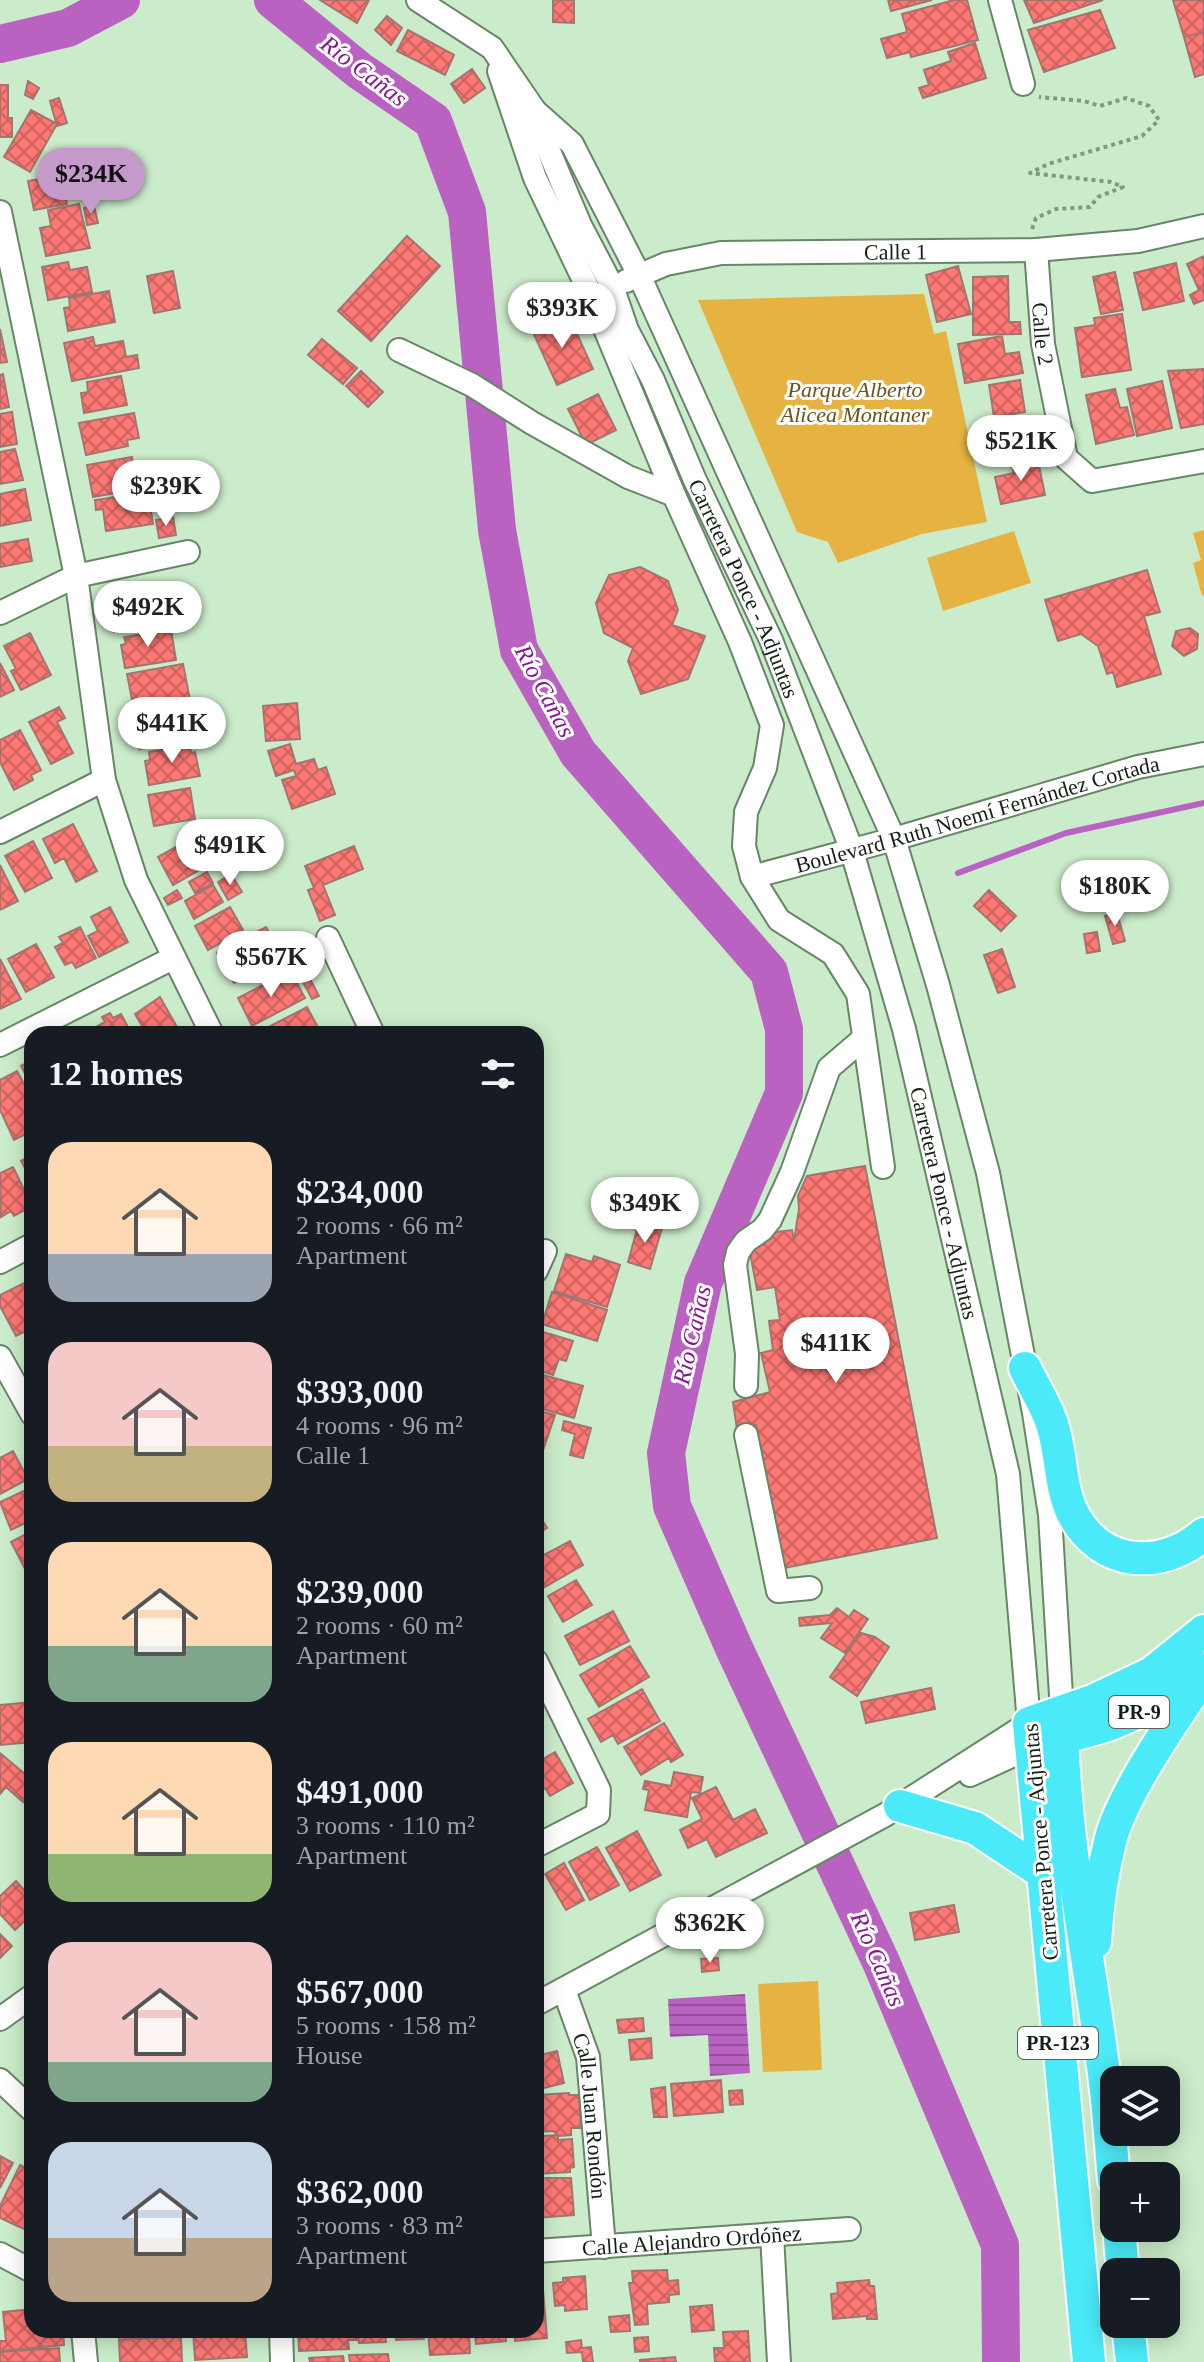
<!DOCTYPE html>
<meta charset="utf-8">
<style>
body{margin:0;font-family:"Times New Roman",serif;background:#20242c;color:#f1f3f6;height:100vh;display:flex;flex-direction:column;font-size:30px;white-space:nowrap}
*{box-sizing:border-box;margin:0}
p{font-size:26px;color:#9ea1a6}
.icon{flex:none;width:44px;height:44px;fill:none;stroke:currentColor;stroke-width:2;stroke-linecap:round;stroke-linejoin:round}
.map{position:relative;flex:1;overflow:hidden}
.panel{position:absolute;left:24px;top:1026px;width:520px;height:1312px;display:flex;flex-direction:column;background:#171b24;border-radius:24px;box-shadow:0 4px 20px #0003}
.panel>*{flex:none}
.controls{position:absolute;left:1100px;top:2066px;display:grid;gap:16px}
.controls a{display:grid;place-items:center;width:80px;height:80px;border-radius:16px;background:#171b24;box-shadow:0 4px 20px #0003;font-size:40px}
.price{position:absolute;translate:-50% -68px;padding:0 18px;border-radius:28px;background:#fff;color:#222;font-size:26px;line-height:52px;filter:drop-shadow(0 2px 4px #0008)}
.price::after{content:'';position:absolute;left:50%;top:48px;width:24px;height:18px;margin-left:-12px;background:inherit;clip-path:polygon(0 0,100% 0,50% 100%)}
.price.on{background:#c49acb;color:#111}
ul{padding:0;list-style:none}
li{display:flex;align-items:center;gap:24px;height:200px;padding:0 24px}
li span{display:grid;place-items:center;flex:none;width:224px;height:160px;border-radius:24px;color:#555}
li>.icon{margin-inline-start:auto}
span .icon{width:96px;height:96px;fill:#fffc;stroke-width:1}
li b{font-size:34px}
h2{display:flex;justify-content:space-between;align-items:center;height:96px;padding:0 24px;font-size:34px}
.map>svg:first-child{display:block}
</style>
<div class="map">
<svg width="1204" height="2362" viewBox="0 0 1204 2362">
<defs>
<pattern id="water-rules" width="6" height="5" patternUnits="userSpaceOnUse" patternTransform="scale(2)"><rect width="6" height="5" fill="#b962c1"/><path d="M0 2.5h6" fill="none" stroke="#95509c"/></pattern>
<pattern id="building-cross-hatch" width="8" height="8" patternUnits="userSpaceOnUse" patternTransform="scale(2)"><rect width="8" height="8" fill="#ff7874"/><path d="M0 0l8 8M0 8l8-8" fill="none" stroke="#cd625e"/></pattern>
</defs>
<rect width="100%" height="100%" fill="#cbecca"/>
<path fill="#e6b343" d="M924,294L934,334L946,331L987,522L922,534L838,563L828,542L797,532L698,300Z
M1204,530V595L1202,596L1193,563L1201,560L1193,533Z
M1014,531L1031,583L943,611L927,558Z
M818,1981L822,2070L763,2072L758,1984Z"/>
<path fill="url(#water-rules)" d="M745,1994L750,2073L710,2076L708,2035L670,2037L668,1999Z"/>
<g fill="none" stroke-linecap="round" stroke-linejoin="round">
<path stroke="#b962c1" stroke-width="6" d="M958,873L1066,833L1204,803"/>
<path stroke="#b962c1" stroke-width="38" d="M273,0L360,71L433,121L467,212L497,530L519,650L578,753L769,972L784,1029V1093L703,1283L666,1453L672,1506L734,1648L881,1962L1000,2245L1001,2362
M0,44L68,28L121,0"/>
</g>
<path fill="url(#building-cross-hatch)" stroke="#a37571" stroke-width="2" d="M320,0H369L357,23Z
M553,0H574V23L553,22Z
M888,0H932L891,11Z
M954,0H967L978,40L911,57L910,52L887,58L881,39L907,32L902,14Z
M1024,0H1103L1034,23Z
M1173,0H1204V32L1184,37Z
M1100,10L1115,48L1044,72L1028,30Z
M387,16L402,28L391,45L375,30Z
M408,30L454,55L445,75L397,51Z
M1204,32V74L1195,77L1184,37Z
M975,43L986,78L923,98L919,88L929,85L924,70L951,61L948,52Z
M472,69L485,88L464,103L451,84Z
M28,81L39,88L33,99L25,95Z
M0,85H8V118H12V137H0Z
M59,98L67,123L57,126L50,101Z
M31,110L57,124L30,172L4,157Z
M61,175L67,204L34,210L28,181Z
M79,204L90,248L46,256L40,228L51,226L48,210Z
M94,206L98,223L87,225L84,208Z
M407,236L440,266L371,341L338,311Z
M1204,256V300L1194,304L1190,295L1199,290L1187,264Z
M68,262L70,270L87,267L92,292L48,300L42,267Z
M1176,263L1184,301L1143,310L1134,273Z
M958,266L971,314L937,322L926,275Z
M173,271L180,308L154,313L147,276Z
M1115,272L1123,310L1101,314L1093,277Z
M1008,276L1009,322H1020L1021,334L973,335V277Z
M109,291L115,322L68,331L64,308L70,307L69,298Z
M568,314L593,369L557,385L532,330Z
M1122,314L1131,370L1082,377L1075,328L1095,325L1094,318Z
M0,329L7,362L0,363Z
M1002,336L1005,354L1019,352L1023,373L965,383L958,344Z
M93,337L95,346L123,341L126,357L137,355L139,368L72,381L64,343Z
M322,339L357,368L343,384L308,355Z
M1204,369V424L1181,428L1168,371Z
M361,371L383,392L368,407L346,386Z
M3,374L9,407L0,409V375Z
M121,376L127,405L84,413L81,393L88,392L87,382Z
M1020,380L1025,412L994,417L989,385Z
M1162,381L1172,428L1137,436L1127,389Z
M1115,389L1120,408L1127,407L1134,435L1096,444L1086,395Z
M598,394L616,430L586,445L568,409Z
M12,412L17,444L0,447V414Z
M134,413L139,438L127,440L128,446L86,455L79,423Z
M1030,416L1036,454L993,462L984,424Z
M15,449L23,480L0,484V452Z
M132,457L134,469L151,466L155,486L93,497L87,465Z
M1038,461L1045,495L1001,504L995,477L1014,473L1012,466Z
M25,489L31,520L0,526V494Z
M148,492L153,524L106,531L103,509L96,510L95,500Z
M173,517L176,535L159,538L156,520Z
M28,539L32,561L0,567V544Z
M640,567L668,581L678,610L672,625L705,636L688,679L641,694L628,661L633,648L604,633L596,603L609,575Z
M1147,570L1160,612L1144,616L1161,674L1117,687L1113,672L1107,674L1098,646L1081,634L1058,641L1045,600Z
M178,585L181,605L172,606L175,623L114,632L109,596Z
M1190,628L1198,634L1197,649L1184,656L1172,646L1176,631Z
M171,630L176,660L125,668L121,645L126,644L124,637Z
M30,633L51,675L21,690L11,671L16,669L4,646Z
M0,663L14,690L0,697Z
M183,664L190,700L134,710L127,674Z
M297,703L300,739L266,741L263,706Z
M186,706L192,740L139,749L133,715Z
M59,707L65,718L57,722L73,753L51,764L29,722Z
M20,730L41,770L31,775L33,780L14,790L0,762V740Z
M290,744L296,764L314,759L318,770L326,767L335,794L292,809L282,780L296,776L294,770L276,776L268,751Z
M190,745L191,753L195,752L200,776L149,785L145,761L150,760L149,752Z
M190,788L195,819L154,826L148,795Z
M73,824L97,871L76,882L64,858L55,863L43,839Z
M232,832L240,846L224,855L217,841Z
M201,833L204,840L212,836L224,856L173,885L158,857Z
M33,841L52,878L25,892L5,856Z
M354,846L363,869L323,885L335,915L320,921L308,890L314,888L305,866Z
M0,865L18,901L0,910Z
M207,872L213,883L195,893L189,882Z
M231,874L242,892L228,900L218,882Z
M213,885L223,902L194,919L185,901Z
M177,890L182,898L168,905L164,898Z
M989,890L1016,916L1001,931L974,906Z
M110,907L128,942L99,957L88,936L98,931L91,917Z
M230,907L243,930L208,950L195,926Z
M1117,913L1125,941L1113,944L1105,916Z
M80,927L96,958L76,968L72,962L65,965L55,947L63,943L59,937Z
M266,927L282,956L234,983L217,953Z
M1097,932L1100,951L1087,953L1084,934Z
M36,944L54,977L26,992L8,959Z
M1002,949L1015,987L998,993L984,955Z
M0,959L21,999L0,1009Z
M292,974L305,998L252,1026L238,998L282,975L284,978Z
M309,977L319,996L312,999L302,980Z
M160,997L181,1034H155L153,1030L146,1033L135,1014Z
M307,1007L321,1033L255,1034Z
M110,1013L113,1018L121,1014L129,1029L118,1034H97L94,1028L105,1022L102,1017Z
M32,1060V1087L21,1066Z
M17,1071L32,1099V1116L26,1119L32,1131L14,1140L0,1110V1080Z
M32,1155V1181L21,1161Z
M865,1166L937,1538L784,1568L756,1425L737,1429L733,1402L770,1392L761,1353L773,1350L769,1321L780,1320L775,1287L757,1290L750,1252L776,1232L792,1230L794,1241L799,1209L798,1196L807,1176Z
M13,1167L32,1206L14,1216L11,1211L1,1217L0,1173Z
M639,1222L662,1228L650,1269L628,1262Z
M566,1254L592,1262L594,1256L620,1265L607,1307L554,1291Z
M32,1279V1328L16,1336L0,1306V1295Z
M552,1292L607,1310L597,1341L542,1324Z
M543,1332L573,1341L566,1361L559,1359L553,1375L538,1370L542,1356L536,1353Z
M536,1373L583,1386L574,1418L536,1407Z
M536,1410L555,1415L538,1465L536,1464Z
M564,1421L591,1428L583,1458L570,1455L575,1434L562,1430Z
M13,1451L28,1479L0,1494V1458Z
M32,1487V1520L11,1530L0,1502Z
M536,1510L547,1528L536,1534Z
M32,1531V1568L26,1571L11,1542Z
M570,1541L583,1565L536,1592V1551L541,1549L544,1555Z
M576,1580L592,1605L563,1622L548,1596Z
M837,1608L849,1617L854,1610L868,1619L845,1653L821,1638L832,1623L800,1626L799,1618L830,1615Z
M613,1611L629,1641L580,1665L565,1636Z
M861,1633L875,1637L889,1647L857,1696L830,1677Z
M630,1646L649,1677L599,1707L580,1675Z
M931,1688L935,1709L866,1723L861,1702Z
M642,1689L660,1721L618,1744L613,1735L601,1742L588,1719Z
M32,1702V1742L0,1745V1705Z
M664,1723L683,1755L671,1762L669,1758L641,1775L624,1747Z
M555,1752L573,1783L550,1796L545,1788L540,1791L536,1783V1763Z
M0,1753L32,1780V1791L23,1802L6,1787L0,1794Z
M674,1772L703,1777L700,1793L691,1792L687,1817L645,1810L649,1790L643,1789L645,1781L671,1786Z
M716,1787L733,1820L755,1809L767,1833L716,1857L707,1839L688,1848L680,1830L702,1819L692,1798Z
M637,1831L661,1875L630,1891L606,1848Z
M597,1847L619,1885L590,1900L569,1862Z
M564,1863L584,1900L566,1910L545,1874Z
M16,1881L32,1899V1914L15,1930L0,1914V1896Z
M954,1905L959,1932L915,1940L910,1913Z
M0,1934L12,1946L0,1958Z
M718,1958L719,1970L702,1972L701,1959Z
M643,2018L644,2031L619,2033L617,2020Z
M651,2038L652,2058L631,2060L629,2040Z
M557,2051L564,2083L536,2090V2056Z
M721,2080L723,2112L674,2116L671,2084Z
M665,2087L667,2117H654L651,2089Z
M742,2090L743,2104L730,2105L729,2091Z
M569,2093V2095H579L581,2128H571V2135L559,2136L553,2131L539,2132V2137H536V2095Z
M558,2135V2140L572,2139L574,2167L570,2168V2172L536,2174V2141H543V2136Z
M0,2156L13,2163L0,2188Z
M20,2165L32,2171V2218L26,2230L0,2218V2206Z
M547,2178H571L574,2215L536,2218V2179Z
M667,2270L668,2281L678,2280L679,2294L669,2295V2302L647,2304L648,2324L635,2325L629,2283H633L632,2271Z
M585,2276L587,2309L565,2311V2305L555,2306L553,2283L563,2282V2278Z
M536,2277H542L547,2338L515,2341L514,2330H536Z
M869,2280L870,2286H874L877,2319H867V2316L833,2319L831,2294L838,2293L837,2283Z
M712,2305L714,2330L692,2332L690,2307Z
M32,2309V2330H63L64,2345L0,2351V2341H6L3,2312Z
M629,2315L630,2331L611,2332L609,2317Z
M118,2330H177L178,2336L119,2340Z
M193,2330H245L247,2357L195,2360Z
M298,2330H356L357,2340H348L349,2349L299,2351Z
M358,2330H385L386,2342L359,2343Z
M396,2330H424V2339L396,2340Z
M469,2330L470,2353L430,2355L428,2332Z
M474,2330H505L506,2341L476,2344Z
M748,2331L750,2362H715L714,2348H724L723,2332Z
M181,2337L182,2362H120L119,2340Z
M648,2337L649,2351L635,2352L634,2338Z
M581,2340L582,2348L591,2347L593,2362H583L582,2352L567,2353L566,2342Z
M59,2348L60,2362H0V2352Z
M388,2354L389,2362H350L349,2355Z
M343,2356L344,2362H310L309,2358Z
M675,2357L676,2362H640V2360Z"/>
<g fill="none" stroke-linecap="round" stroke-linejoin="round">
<defs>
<g id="minor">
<path d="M418,0L492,48L535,111L572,144L639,275L894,839L938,985L988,1173L1034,1413L1050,1515L1062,1712"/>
<path d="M1000,0L1023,84"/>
<path d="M499,71L535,178L591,295L674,495L740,642L772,725L765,768L746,812L744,846L752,877L779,920L833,954L858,994L883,1167"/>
<path id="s1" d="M535,111L546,144L580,225L612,286L627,330L653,380L694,478L771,640L851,848L904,1029L1008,1474L1029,1723L885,1815L536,2004"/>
<path d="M0,212L76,576L104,780L136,880L212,1034"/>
<path id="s2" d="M1036,250L1043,344L1066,458L1092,481L1204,461"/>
<path id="s3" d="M626,281L666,264L721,253L1036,250L1138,241L1204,226"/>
<path d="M399,350L472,385L532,423L628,477L674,495"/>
<path d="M0,613L76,576L188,552"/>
<path d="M0,832L104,780"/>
<path id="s4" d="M752,877L894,839L1138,767L1204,754"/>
<path d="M328,938L373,1034"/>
<path d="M0,1045L173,958"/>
<path d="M0,1262L32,1245"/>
<path d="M536,1271L545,1251"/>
<path d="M0,1357L32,1414"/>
<path d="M746,1386L747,1354L735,1265L738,1252L746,1241L762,1230L770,1220L792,1172L829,1068L864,1038"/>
<path d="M746,1435L778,1591L810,1588"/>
<path d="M536,1661L599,1790L598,1814L536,1846"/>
<path d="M970,1775L1031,1747"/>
<path id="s5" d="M564,1990L588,2057L604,2247"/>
<path d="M0,2019L32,1996"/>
<path d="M0,2080L32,2110"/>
<path d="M772,2235L779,2362"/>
<path id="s6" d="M536,2251L849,2229"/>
<path d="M0,2254L32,2271"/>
<path d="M83,2330L86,2362"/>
<path d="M281,2330L282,2362"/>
</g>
<path id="highway" d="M1025,1368C1034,1387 1046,1405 1052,1424C1062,1453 1059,1486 1073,1514C1101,1567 1161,1571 1204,1534
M1062,1712C1062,1837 1090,1958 1105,2082C1109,2114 1111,2147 1114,2180
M1041,1744L1108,1725L1146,1709L1198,1668
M900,1806L975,1828L1043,1873
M1095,1942C1097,1908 1102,1872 1111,1838C1124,1791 1176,1717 1204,1675
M1119,2228L1123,2272
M1128,2324L1132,2362
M1089,2362L1029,1723L1095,1700L1152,1673L1204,1631"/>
</defs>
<use href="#minor" stroke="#688667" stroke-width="26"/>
<use href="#highway" stroke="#fff" stroke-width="36"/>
<path stroke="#819980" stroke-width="4" stroke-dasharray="4 4" stroke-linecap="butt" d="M1032,229L1036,218L1056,209L1090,207L1098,197L1123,187L1111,182L1030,173L1048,164L1142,136L1159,120L1149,106L1126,98L1100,106L1084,101L1039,97"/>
<use href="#minor" stroke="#fff" stroke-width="22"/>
<use href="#highway" stroke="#4beaf8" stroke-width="32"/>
</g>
<g text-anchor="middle" stroke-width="6" stroke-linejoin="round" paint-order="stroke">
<g fill="#fff" stroke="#5a635a" stroke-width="2">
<rect x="1109" y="1696" width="60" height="32" rx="6"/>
<rect x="1018" y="2027" width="80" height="32" rx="6"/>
</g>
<g font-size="20" font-weight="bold" fill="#142014">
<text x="1139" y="1719">PR-9</text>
<text x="1058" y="2050">PR-123</text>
</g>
<g font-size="22" fill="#142014" stroke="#fff">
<text dy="8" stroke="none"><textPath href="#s3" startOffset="274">Calle 1</textPath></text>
<text dy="8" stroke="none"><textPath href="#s2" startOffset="84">Calle 2</textPath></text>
<text dy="8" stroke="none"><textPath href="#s1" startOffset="522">Carretera Ponce - Adjuntas</textPath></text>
<text dy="8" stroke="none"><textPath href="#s4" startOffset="234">Boulevard Ruth Noemí Fernández Cortada</textPath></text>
<text dy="8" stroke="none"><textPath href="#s1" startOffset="1170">Carretera Ponce - Adjuntas</textPath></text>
<text transform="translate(1040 1842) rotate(-95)" y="8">Carretera Ponce - Adjuntas</text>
<text dy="8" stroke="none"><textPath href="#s5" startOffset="130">Calle Juan Rondón</textPath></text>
<text dy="8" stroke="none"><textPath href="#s6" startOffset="156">Calle Alejandro Ordóñez</textPath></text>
</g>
<g font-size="22" font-style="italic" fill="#6b521b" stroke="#fff">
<text x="855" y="397">Parque Alberto<tspan x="855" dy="25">Alicea Montaner</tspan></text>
</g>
<g font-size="24" font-style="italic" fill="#851690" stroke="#fff">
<text transform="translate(364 71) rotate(37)" y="8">Río Cañas</text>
<text transform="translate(545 691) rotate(62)" y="8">Río Cañas</text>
<text transform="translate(692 1335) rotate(-77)" y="8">Río Cañas</text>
<text transform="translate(878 1959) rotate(66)" y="8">Río Cañas</text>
</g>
</g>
</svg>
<div class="controls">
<a><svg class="icon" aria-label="layers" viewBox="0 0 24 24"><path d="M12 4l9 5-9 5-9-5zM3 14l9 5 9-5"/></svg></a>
<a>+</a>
<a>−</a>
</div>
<b class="price on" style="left:91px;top:216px">$234K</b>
<b class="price" style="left:562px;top:350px">$393K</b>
<b class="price" style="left:1021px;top:483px">$521K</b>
<b class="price" style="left:166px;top:528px">$239K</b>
<b class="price" style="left:148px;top:649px">$492K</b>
<b class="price" style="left:172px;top:765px">$441K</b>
<b class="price" style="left:230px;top:887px">$491K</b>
<b class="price" style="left:1115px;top:928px">$180K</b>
<b class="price" style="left:271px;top:999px">$567K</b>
<b class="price" style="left:645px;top:1245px">$349K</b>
<b class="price" style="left:836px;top:1385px">$411K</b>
<b class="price" style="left:710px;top:1965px">$362K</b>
<section class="panel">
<h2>12 homes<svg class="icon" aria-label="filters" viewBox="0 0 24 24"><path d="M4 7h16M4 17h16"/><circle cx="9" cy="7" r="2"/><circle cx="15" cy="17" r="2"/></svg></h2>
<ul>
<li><span style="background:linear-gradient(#ffd9b3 70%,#9aa5b1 0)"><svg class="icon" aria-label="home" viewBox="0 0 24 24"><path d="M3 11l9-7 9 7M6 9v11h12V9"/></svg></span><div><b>$234,000</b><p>2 rooms · 66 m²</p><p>Apartment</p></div></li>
<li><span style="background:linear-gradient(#f6c9c9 65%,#c2b280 0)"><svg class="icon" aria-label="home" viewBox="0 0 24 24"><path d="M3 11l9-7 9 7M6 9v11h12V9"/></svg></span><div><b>$393,000</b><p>4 rooms · 96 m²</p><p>Calle 1</p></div></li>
<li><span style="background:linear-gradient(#ffd9b3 65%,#7fa58c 0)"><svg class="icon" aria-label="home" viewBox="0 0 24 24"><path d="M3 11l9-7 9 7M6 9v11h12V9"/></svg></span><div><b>$239,000</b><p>2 rooms · 60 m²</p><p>Apartment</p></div></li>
<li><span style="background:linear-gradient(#ffd9b3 70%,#8fb573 0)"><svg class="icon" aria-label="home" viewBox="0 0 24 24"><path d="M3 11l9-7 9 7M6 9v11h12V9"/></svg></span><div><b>$491,000</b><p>3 rooms · 110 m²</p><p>Apartment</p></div></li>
<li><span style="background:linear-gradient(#f6c9c9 75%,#7fa58c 0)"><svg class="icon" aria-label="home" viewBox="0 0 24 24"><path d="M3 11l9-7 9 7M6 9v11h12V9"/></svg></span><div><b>$567,000</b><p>5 rooms · 158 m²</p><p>House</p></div></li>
<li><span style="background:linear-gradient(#c9d6e8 60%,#b9a48a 0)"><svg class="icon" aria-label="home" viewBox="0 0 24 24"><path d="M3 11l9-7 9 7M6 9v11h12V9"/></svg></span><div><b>$362,000</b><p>3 rooms · 83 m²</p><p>Apartment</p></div></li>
</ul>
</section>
</div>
